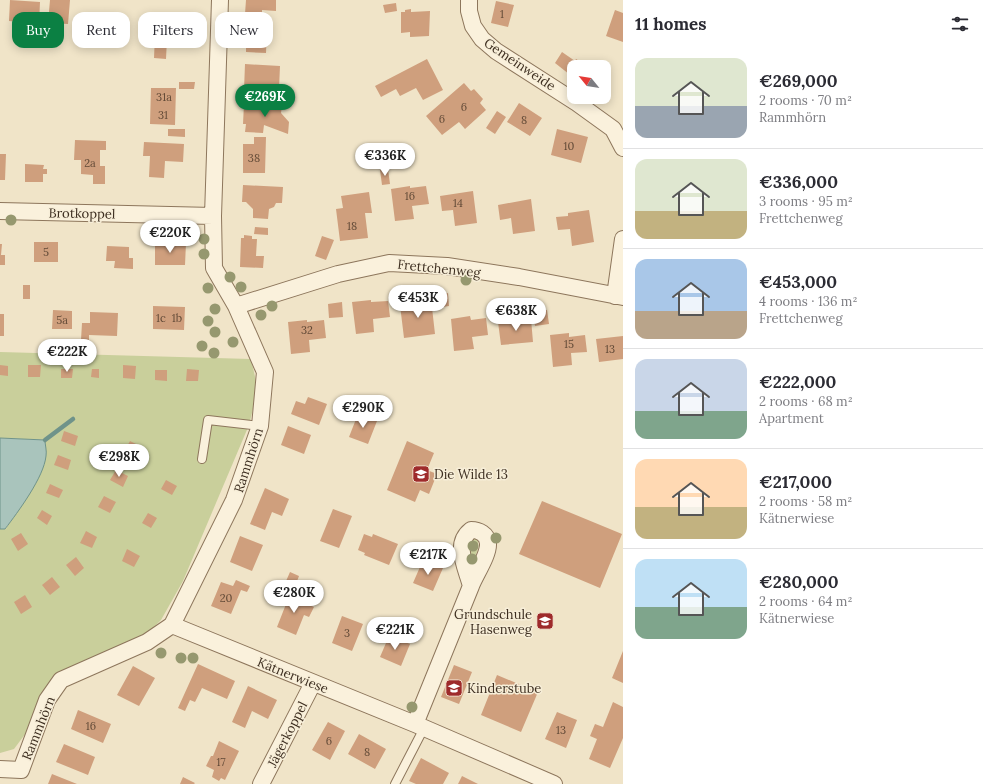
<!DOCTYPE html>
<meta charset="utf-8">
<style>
body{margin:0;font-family:Lora,serif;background:#f7f7f7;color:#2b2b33;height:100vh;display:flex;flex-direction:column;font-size:15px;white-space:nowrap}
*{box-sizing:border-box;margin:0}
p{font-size:13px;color:#7c7c81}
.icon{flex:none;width:22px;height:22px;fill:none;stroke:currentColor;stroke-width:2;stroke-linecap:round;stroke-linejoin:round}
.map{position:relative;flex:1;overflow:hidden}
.drawer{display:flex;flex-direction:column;background:#fff;width:360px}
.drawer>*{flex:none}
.top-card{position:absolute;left:12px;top:12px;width:380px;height:36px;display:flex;gap:8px}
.needle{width:26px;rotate:300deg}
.buttons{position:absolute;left:567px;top:60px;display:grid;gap:8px}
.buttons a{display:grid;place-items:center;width:44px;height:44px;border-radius:8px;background:#fff;box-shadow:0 2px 10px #0003;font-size:20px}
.price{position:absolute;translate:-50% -34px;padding:0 9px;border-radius:14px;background:#fff;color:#222;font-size:13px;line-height:26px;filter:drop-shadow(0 1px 2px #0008)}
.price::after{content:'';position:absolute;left:50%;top:24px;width:12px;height:9px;margin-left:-6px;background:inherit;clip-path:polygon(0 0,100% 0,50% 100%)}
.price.selected{background:#0b8043;color:#fff}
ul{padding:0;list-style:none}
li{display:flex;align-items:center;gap:12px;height:100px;padding:0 12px}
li+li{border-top:1px solid #e1e1e2}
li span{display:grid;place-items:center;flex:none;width:112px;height:80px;border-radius:12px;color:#555}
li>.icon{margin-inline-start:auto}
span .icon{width:48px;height:48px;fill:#fffc;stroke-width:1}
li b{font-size:17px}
h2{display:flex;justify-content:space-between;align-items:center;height:48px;padding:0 12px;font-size:17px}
.tag{padding:0 14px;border-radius:12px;background:#fff;box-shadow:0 2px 10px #0003;font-size:14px;line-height:36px}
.tag.selected{background:#0b8043;color:#fff}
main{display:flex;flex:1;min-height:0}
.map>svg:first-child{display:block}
</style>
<main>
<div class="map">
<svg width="623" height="784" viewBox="0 0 623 784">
<rect width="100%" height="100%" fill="#f0e4c8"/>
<path fill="#c9cf9b" d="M0,352L251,359L256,381L255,401L249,425L183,581L161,620L144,637L64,672L44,690L26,733L14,749L0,753V529H6L45,440L0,438Z
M477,536C480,545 477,555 471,563L468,558L469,542Z"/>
<path fill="#a9c4bc" stroke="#6f938a" d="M0,438L45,440C45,445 47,451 46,456C44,477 18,512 5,529H0Z"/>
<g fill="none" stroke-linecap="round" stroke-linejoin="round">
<path stroke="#6f938a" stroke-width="4.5" d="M45,440L73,419"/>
</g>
<path fill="#cf9f7d" d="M10,0L40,2L39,24L9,21Z
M50,0H70L68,24L48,23Z
M246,0H276V11L262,10V18L247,17V22H232V14H245Z
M496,1L514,5L508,27L491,23Z
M396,3L397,11L385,13L383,5Z
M411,9V12L430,11L429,36L410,37V32L401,33V12H405V10Z
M615,10L623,13V42L606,36Z
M156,12L190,14L189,31L170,30V39H167L166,59L154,58Z
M83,16L115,19L113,44L81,41Z
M246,27L267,28L266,53L246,52Z
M562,52L575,61L576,59L589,67H574V78L555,63Z
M427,59L443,90L423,100L416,88L400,96L396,89L381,97L375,86Z
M245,64L280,66L279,89L244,90Z
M604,74L611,79L604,90Z
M179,82H195L194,89H179Z
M464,83L471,91L474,89L483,99L480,103L486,110L465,129L459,122L442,135L426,116Z
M151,88H176L175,125L150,124Z
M264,101L276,102V105L282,106L281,113L289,122L288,134L264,125L263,133L245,132L246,124H243L244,104L264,105Z
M519,103L542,118L530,136L507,122Z
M497,111L506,117L495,134L486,128Z
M168,129H185V137L168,136Z
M557,129L588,137L581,163L551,155Z
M254,137H266L265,173H243V144H254Z
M75,140L106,141V150H100V166H105V184H93V175L81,174V160H74Z
M144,142L184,144L183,162L165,161L164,178L149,177L150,156H143Z
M0,154H6L5,180H0Z
M25,164L44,165L43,169H47V174H43V182H25Z
M388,169L390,184L382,185L380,170Z
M243,185L283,187L282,203H276L274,207L269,209L268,219L253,218V209L246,202H242Z
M410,186V188L426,186L429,204L412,206L414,219L395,221L391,189Z
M473,191L477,223L455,226L453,210L442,211L440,196Z
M369,192L372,213H365L368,238L340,241L336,209L343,208L341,196Z
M531,199L535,231L513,234L511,218L500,220L498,205Z
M589,210L594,242L572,246L570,229L558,230L556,217L568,216V213Z
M255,227L268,228V235L254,234Z
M244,235L252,236V239H257L256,256H264L263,268L240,267L241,238H244Z
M322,236L334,240L326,260L315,256Z
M34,242H58V262H34Z
M155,242L186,243L185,265H155Z
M0,244H2L1,255H5V265H0Z
M107,246L129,247V258H133V269L114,268L115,261H106Z
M23,285H30V299H23Z
M448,293L449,306L436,308L435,295Z
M431,299L435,334L404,338L400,305L419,303V300Z
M371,300V302L388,301L390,317L373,319L374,332L356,334L352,302Z
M342,302L343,317L329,318L328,304Z
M153,306L185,307L184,330L153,329Z
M53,310L72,311V329H52Z
M547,310L549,324L535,326L533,312Z
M90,312L118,313L117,336L89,335V340H81L82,323H90Z
M0,314H4V336H0Z
M470,316L471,320L486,318L488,335L472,337L474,349L454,351L451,319Z
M531,319L533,342L501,345L498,322Z
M307,320V322L324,320L326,338L309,340L310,352L291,354L288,322Z
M569,333V337L585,335L587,352L571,353L572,365L553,367L550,335Z
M623,336V359L599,362L596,339Z
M0,365L8,366V376L0,375Z
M28,365H41L40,377H28Z
M123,365L136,366L135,379L123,378Z
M61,369H73L72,378H61Z
M92,369H99V378L91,377Z
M187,369L199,370L198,381H186Z
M155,370H167V381L155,380Z
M308,397L327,404L319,425L291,414L296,401L305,404Z
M358,414L377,421L368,444L349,437Z
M288,426L311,435L304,454L281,445Z
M64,431L78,436L75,446L61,441Z
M130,441L142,447L136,458L124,452Z
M407,441L434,453L427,470L437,474L429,494L420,490L415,502L387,490Z
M58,455L71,460L68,470L54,465Z
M116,470L128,476L123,487L110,480Z
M166,480L177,486L172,495L161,489Z
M50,484L63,490L59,498L46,493Z
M265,488L289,499L282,516L272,512L265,530L250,524Z
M104,496L116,502L110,513L98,507Z
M542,501L622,534L600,588L519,554Z
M333,509L352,516L339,548L320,541Z
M42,510L52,516L47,525L37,518Z
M148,513L157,518L151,528L142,523Z
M86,531L97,537L92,548L80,543Z
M21,533L28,544L18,551L11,539Z
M364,534L372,537L373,534L398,544L389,565L364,555L365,553L358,550Z
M240,536L263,545L252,571L230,562Z
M127,549L140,556L134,567L122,561Z
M76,557L84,568L75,576L66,565Z
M423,560L443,568L433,591L413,583Z
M290,572L299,576L293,592L283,588Z
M52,577L60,587L50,595L42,585Z
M236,580L250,586L247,592L241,590L231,614L211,606L221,582L233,586Z
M290,594L310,602L309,605L314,607L309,617L304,615L296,635L277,627Z
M25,595L32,607L21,614L14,602Z
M342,616L363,624L352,651L332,643Z
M389,636L410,644L401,666L380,657Z
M623,651V683L612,678Z
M198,664L235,681L227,699L202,688L195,702L190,700L185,711L178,708Z
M454,665L472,672L459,704L441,697Z
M133,666L155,678L139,706L117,695Z
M497,675L538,692L521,732L481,715Z
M248,686L277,700L268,719L252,711L245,728L232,722Z
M613,702L623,707V738L610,768L589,759L597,739L590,736L595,724L603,727Z
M78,710L111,724L103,743L71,729Z
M557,712L577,720L566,748L545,739Z
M328,722L345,731L330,760L312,750Z
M359,734L386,749L375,769L348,754Z
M219,741L239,751L225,780L221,778L219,781L212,777L214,770L206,766L211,756H213Z
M64,744L95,757L88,775L56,762Z
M421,758L449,773L443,784H416L409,781Z
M52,774L77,784H48Z
M462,776L478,784H458Z
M183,777L195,783L194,784H180Z"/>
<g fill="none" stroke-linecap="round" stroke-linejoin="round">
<defs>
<path id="lane" d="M202,459L208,420L260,426
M395,784L424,728"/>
<path id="street" d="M469,0V11L473,26L482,39L496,51L577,103L613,129L623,148
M0,211L213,216
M615,296L623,239
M236,306L338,274L389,263L447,266L519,277L623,297
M172,625L415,724L554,784
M415,724C434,678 452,632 471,586C475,575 489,555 488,543C487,534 479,530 471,530C453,544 466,567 471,586
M0,769L21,770L47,700L61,680L147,642L172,625L234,500L260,426L265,372L236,306L214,268L213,216L220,0
M261,784L313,683"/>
</defs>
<use href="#lane" stroke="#8d765c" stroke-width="10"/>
<use href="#street" stroke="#8d765c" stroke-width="18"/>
<use href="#lane" stroke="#faf1dc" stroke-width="8"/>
<use href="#street" stroke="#faf1dc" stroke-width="16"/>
</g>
<g fill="#96986f">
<circle cx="11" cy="220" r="5.5"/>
<circle cx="204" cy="239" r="5.5"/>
<circle cx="204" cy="254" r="5.5"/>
<circle cx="230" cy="277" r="5.5"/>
<circle cx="466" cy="280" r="5.5"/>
<circle cx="241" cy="287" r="5.5"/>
<circle cx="208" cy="288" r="5.5"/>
<circle cx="272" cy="306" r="5.5"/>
<circle cx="215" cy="309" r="5.5"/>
<circle cx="261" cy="315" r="5.5"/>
<circle cx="208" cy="321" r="5.5"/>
<circle cx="215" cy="332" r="5.5"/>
<circle cx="233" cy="342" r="5.5"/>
<circle cx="202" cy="346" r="5.5"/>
<circle cx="214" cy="353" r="5.5"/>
<circle cx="496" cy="538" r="5.5"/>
<circle cx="473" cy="546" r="5.5"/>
<circle cx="472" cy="559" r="5.5"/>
<circle cx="161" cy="653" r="5.5"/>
<circle cx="181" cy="658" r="5.5"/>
<circle cx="193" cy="658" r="5.5"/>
<circle cx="412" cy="707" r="5.5"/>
</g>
<defs>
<symbol id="school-square" viewBox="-11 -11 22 22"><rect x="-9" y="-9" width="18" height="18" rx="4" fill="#9e2a2b" stroke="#f7eed8"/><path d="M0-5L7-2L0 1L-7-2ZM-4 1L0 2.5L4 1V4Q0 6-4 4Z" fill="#fff"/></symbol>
</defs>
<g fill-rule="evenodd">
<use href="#school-square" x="411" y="464" width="20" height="20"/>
<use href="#school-square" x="535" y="611" width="20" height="20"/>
<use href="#school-square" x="444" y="678" width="20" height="20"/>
</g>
<g text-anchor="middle" stroke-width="3" stroke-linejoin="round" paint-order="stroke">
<g font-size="11" fill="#624a37">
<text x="502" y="18">1</text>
<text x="164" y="101">31a</text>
<text x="464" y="111">6</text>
<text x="163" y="119">31</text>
<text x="442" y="123">6</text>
<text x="524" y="124">8</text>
<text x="569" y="150">10</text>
<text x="254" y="162">38</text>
<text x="90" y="167">2a</text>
<text x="410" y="200">16</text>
<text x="458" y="207">14</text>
<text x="352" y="230">18</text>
<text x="46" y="256">5</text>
<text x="161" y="322">1c</text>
<text x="177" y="322">1b</text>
<text x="62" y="324">5a</text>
<text x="307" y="334">32</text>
<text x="569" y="348">15</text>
<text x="610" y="353">13</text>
<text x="226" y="602">20</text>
<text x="347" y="637">3</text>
<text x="91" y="730">16</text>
<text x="561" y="734">13</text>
<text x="329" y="745">6</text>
<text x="367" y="756">8</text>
<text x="221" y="766">17</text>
</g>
<g font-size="13" fill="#3d2e20" stroke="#f7eed8">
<text transform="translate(520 64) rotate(34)" y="5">Gemeinweide</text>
<text transform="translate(82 213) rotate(1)" y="5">Brotkoppel</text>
<text transform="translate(439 268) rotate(6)" y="5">Frettchenweg</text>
<text transform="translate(248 460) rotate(-72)" y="5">Rammhörn</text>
<text transform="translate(293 675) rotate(22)" y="5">Kätnerwiese</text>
<text transform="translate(38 728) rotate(-68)" y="5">Rammhörn</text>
<text transform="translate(287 734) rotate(-63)" y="5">Jägerkoppel</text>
</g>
<g font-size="13" fill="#3d2e20" stroke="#f7eed8" text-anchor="start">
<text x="434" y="479">Die Wilde 13</text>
<text x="532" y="619" text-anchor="end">Grundschule<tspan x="532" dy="15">Hasenweg</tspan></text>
<text x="467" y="693">Kinderstube</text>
</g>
</g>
</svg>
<div class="buttons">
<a><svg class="needle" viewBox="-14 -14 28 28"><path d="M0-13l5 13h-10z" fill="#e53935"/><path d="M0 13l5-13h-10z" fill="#7c7c81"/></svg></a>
</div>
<b class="price selected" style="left:265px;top:118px">€269K</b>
<b class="price" style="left:385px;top:177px">€336K</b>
<b class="price" style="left:170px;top:254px">€220K</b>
<b class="price" style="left:418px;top:319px">€453K</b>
<b class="price" style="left:516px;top:332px">€638K</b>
<b class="price" style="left:67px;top:373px">€222K</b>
<b class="price" style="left:363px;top:429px">€290K</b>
<b class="price" style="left:119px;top:478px">€298K</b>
<b class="price" style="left:428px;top:576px">€217K</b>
<b class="price" style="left:294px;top:614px">€280K</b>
<b class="price" style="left:395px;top:651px">€221K</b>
<div class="top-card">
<a class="tag selected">Buy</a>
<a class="tag">Rent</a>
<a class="tag">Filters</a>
<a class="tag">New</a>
</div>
</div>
<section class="drawer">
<h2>11 homes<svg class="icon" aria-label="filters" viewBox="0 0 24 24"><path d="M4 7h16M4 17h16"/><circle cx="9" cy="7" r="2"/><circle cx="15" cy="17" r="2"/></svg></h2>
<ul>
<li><span style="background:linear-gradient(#dfe7d0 60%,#9aa5b1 0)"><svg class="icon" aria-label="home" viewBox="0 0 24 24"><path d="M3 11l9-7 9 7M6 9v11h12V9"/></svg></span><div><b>€269,000</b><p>2 rooms · 70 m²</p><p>Rammhörn</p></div></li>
<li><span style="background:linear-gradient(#dfe7d0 65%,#c2b280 0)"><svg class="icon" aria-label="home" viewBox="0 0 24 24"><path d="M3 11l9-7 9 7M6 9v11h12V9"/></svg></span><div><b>€336,000</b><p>3 rooms · 95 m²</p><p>Frettchenweg</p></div></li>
<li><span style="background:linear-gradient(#a9c7e8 65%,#b9a48a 0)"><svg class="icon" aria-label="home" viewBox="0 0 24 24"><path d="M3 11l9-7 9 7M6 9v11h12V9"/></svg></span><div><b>€453,000</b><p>4 rooms · 136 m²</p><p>Frettchenweg</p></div></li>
<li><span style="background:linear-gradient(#c9d6e8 65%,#7fa58c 0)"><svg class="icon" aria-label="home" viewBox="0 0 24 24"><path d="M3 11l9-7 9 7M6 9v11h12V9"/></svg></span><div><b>€222,000</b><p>2 rooms · 68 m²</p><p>Apartment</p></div></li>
<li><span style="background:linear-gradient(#ffd9b3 60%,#c2b280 0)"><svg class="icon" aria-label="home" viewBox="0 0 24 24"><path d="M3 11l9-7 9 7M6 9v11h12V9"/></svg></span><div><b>€217,000</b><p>2 rooms · 58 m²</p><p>Kätnerwiese</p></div></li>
<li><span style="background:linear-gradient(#bfe0f5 60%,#7fa58c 0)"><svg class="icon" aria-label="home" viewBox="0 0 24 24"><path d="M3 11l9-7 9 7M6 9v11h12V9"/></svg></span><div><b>€280,000</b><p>2 rooms · 64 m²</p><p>Kätnerwiese</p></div></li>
</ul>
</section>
</main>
